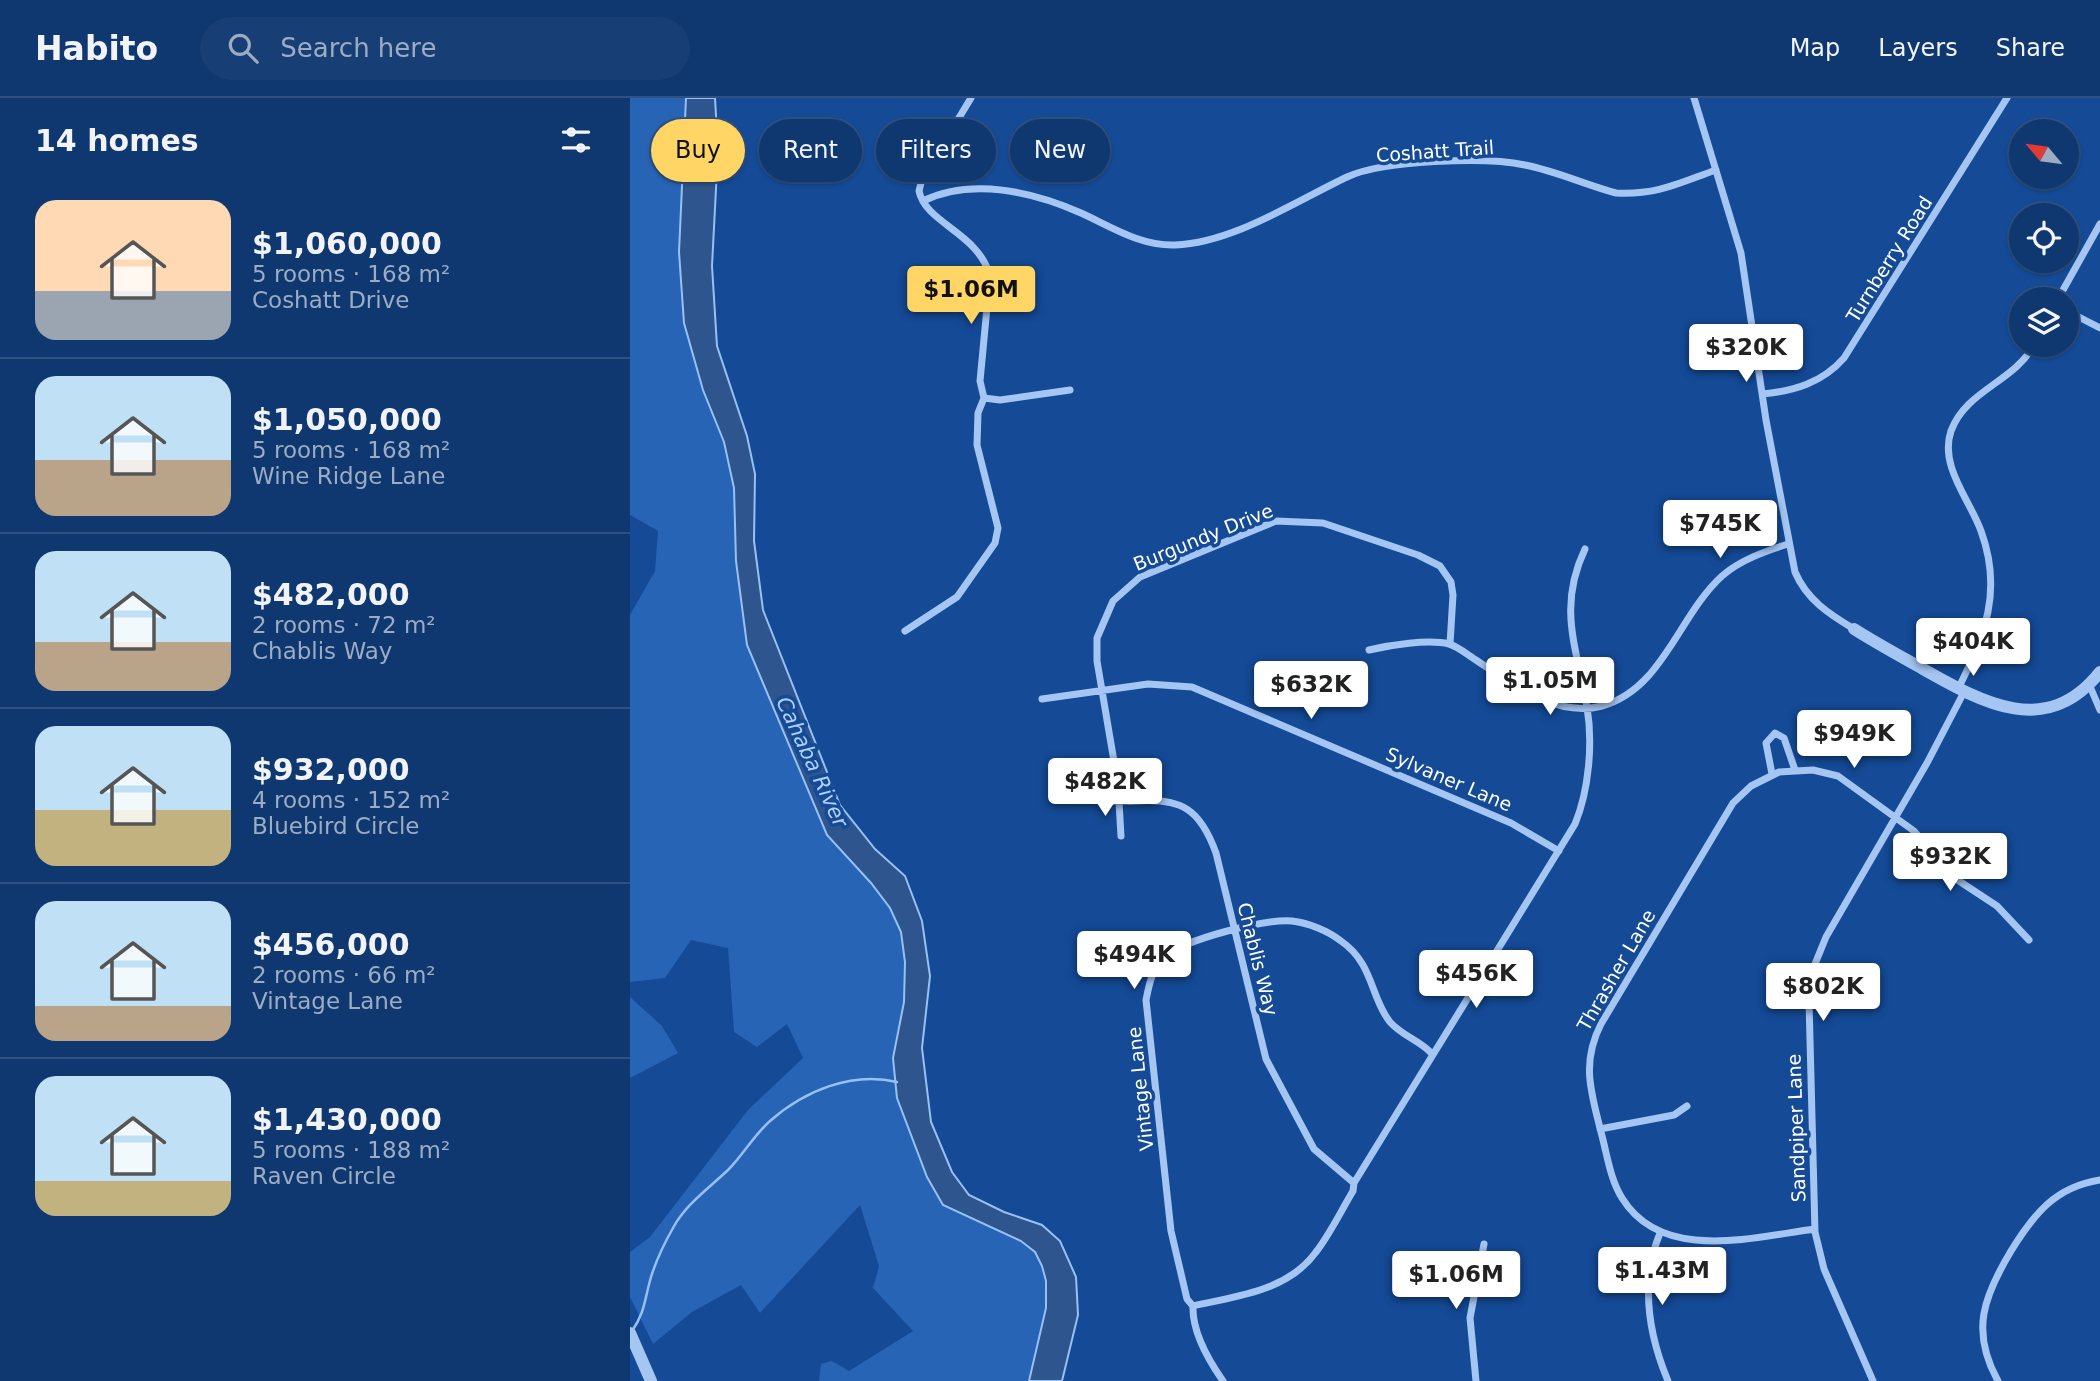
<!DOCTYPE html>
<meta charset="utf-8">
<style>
body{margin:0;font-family:"DejaVu Sans",sans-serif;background:#183f75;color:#f1f3f6;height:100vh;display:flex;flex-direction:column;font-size:26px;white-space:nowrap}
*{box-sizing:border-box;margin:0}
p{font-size:23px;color:#9bacc3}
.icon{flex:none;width:38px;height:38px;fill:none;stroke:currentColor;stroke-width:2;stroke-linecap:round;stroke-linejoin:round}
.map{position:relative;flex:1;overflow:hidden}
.sheet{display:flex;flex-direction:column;background:#0f3870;width:630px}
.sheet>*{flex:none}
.hud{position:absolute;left:21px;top:21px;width:665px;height:63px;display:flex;gap:14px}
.needle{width:46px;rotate:299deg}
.buttons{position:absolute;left:1379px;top:21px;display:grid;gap:14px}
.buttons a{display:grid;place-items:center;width:70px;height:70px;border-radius:50%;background:#0f3870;box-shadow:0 2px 5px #0004,0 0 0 2px #2f5283;font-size:35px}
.price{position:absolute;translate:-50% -60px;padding:0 16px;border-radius:7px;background:#fff;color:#222;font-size:23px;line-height:46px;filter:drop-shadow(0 2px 4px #0008)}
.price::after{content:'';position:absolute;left:50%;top:42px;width:21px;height:16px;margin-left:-10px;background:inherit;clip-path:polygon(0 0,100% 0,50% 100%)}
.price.active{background:#ffd666;color:#111}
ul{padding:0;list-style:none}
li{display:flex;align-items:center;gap:21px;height:175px;padding:0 35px}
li+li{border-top:2px solid #2f5283}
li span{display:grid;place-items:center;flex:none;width:196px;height:140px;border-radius:21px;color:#555}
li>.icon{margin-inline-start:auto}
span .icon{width:84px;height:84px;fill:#fffc;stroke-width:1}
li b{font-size:30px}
h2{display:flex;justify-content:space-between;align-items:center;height:84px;padding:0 35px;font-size:30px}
.pill{padding:0 24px;border-radius:32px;background:#0f3870;box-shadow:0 2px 5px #0004,0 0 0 2px #2f5283;font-size:24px;line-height:63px}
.pill.active{background:#ffd666;color:#111}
header{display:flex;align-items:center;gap:42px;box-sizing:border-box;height:98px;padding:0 35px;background:#0f3870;border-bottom:2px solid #2f5283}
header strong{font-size:33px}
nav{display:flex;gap:38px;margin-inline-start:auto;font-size:24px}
.search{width:490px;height:63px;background:#183f75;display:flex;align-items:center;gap:18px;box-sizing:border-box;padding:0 24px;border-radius:38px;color:#9bacc3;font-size:26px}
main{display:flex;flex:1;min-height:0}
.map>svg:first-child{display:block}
</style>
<header>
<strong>Habito</strong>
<div class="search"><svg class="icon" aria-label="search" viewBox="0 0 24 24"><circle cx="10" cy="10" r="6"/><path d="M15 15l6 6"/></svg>Search here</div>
<nav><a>Map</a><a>Layers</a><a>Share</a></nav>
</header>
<main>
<section class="sheet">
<h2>14 homes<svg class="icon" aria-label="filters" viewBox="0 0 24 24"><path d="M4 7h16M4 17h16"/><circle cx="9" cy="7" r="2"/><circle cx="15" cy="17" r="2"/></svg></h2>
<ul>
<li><span style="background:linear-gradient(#ffd9b3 65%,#9aa5b1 0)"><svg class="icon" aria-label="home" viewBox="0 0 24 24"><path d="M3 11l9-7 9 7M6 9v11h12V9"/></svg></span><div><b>$1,060,000</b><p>5 rooms · 168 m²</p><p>Coshatt Drive</p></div></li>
<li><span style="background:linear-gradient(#bfe0f5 60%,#b9a48a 0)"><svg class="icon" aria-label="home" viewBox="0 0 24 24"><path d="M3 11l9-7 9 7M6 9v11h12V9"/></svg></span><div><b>$1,050,000</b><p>5 rooms · 168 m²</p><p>Wine Ridge Lane</p></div></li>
<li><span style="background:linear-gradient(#bfe0f5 65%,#b9a48a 0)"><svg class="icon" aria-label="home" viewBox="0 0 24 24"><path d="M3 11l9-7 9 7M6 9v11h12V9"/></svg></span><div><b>$482,000</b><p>2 rooms · 72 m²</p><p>Chablis Way</p></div></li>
<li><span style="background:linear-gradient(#bfe0f5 60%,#c2b280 0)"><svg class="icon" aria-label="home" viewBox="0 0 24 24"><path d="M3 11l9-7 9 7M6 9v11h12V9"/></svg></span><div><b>$932,000</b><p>4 rooms · 152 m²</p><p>Bluebird Circle</p></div></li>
<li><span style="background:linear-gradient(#bfe0f5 75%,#b9a48a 0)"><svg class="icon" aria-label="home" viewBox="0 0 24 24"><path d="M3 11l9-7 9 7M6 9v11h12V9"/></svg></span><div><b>$456,000</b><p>2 rooms · 66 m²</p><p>Vintage Lane</p></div></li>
<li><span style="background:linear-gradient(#bfe0f5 75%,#c2b280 0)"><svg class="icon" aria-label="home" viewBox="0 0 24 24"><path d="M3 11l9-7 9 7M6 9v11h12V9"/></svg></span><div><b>$1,430,000</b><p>5 rooms · 188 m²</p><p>Raven Circle</p></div></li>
</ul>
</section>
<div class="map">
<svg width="1470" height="1283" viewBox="0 0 1470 1283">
<rect width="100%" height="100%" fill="#144a96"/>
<path fill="#2764b5" d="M0,0H56L49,154L54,225L73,292L94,344L104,390L106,463L117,547L197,737L241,785L260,810L271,834L275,864L274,904L263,960L267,1000L297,1079L313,1107L391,1143L405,1154L412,1168L416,1183V1210L399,1283H189L191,1266L202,1263L219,1273L283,1233L243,1190L249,1168L230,1107L130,1215L111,1187L62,1214L23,1246L0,1199V1154L20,1139L118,1012L173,960L157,926L127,949L104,934L98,850L61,842L35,880L0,884V517L25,473L28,433L0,417Z
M0,899L32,928L48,955L0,980Z"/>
<path fill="#2e558d" stroke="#97c1f5" stroke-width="2" d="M56,0H85L88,52L82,168L87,248L117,338L125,376L124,443L133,512L210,707L245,751L275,778L292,823L300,878L292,950L301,1024L322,1074L339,1097L374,1114L412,1127L430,1143L446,1179L448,1217L432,1283H399L416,1210V1183L412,1168L405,1154L391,1143L313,1107L297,1079L267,1000L263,960L274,904L275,864L271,834L260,810L241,785L197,737L117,547L106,463L104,390L94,344L73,292L54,225L49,154Z"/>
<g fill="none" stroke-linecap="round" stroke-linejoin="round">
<path stroke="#97c1f5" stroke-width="2.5" d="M2,1233C15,1215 15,1199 21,1179C26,1163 35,1144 43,1130C55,1107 79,1090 98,1072C113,1057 124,1037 140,1023C174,993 222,973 267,984"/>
<path stroke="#a5c6f2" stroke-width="7" d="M1064,0L1111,155L1136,322L1165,474C1177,502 1199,516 1224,531
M293,103C341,79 404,94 451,115C482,129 510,148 545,147C603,145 666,103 717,79C753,62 856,59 895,67C926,73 956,87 986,95C1027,97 1049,85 1086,72
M1428,201L1470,126
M1437,213L1470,230
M1132,296C1164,293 1192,285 1214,260L1377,0
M354,300L370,302L440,292
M275,533L327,499L365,445L368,430L347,347L348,315L354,300L350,283L360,178C348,134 296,126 289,93L292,81L341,0
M739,552C760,547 798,541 819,546C827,548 838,557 846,562C882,586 926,620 972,608C1033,591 1048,518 1092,478C1110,462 1136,453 1158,446
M1459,586L1470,612
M1328,591C1355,537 1373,493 1351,433C1340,402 1309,368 1321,333C1336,292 1384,284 1404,247
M412,601L518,586L562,589L881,725L929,753
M1142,676L1136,645L1145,635L1154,640L1165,672
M474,707C487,700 492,704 506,703C552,700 570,711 586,755L636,961L684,1051L724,1085
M491,738L488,687L467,563V540L483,503L510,479L646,423L693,425L788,457L810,468L821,484L823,497L820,546
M970,1031L1044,1017L1057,1008
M1185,1131C1123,1139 1032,1165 992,1100C980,1081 977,1056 971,1034C961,994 951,965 971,926L1103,705L1121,688L1149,674L1183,672L1208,678L1284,733L1323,779L1367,808L1399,842
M1030,1135C1010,1184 1018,1235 1038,1283
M563,1208C607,1198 658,1193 686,1154C700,1136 711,1113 723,1093L724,1085L945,726C959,692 963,645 957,609C947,550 927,510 955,451
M593,1283C579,1263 562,1233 563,1208L557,1201L541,1133L516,902C519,887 522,870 535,859C555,841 634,821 662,823C679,825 698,833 711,843C744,866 740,899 760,924C772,938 791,943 802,956
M846,1283L840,1220L854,1146
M1243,1283L1194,1171L1185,1134L1179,903L1183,871L1196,839L1297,665L1334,594
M1368,1283C1340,1233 1354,1198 1381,1153C1404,1116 1425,1089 1470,1082"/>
<path stroke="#a5c6f2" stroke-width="12" d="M1224,531C1246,545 1270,558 1293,571C1353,605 1417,641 1470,574
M0,1235L21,1283"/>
</g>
<g text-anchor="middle" stroke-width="7" stroke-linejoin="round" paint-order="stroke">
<g font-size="19" fill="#fff" stroke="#144a96">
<text transform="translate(805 53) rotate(-4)" y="7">Coshatt Trail</text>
<text transform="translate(1259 161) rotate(-58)" y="7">Turnberry Road</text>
<text transform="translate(573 439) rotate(-22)" y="7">Burgundy Drive</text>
<text transform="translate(819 681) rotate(23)" y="7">Sylvaner Lane</text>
<text transform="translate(628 861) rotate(76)" y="7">Chablis Way</text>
<text transform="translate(986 872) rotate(-60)" y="7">Thrasher Lane</text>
<text transform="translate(510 991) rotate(-96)" y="7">Vintage Lane</text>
<text transform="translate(1166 1030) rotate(-92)" y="7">Sandpiper Lane</text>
</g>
<g font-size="21" font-style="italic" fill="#b1d0f9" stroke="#144a96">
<text transform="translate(182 664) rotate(65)" y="7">Cahaba River</text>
</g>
</g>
</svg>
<div class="buttons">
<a><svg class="needle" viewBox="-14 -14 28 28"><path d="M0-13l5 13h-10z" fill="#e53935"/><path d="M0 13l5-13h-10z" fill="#9bacc3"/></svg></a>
<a><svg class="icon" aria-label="locate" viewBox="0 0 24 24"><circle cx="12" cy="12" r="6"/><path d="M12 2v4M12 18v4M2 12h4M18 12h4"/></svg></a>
<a><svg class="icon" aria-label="layers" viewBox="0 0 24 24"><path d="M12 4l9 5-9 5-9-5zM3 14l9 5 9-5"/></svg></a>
</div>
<b class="price active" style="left:341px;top:228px">$1.06M</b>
<b class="price" style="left:1116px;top:286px">$320K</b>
<b class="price" style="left:1090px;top:462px">$745K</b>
<b class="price" style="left:1343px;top:580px">$404K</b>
<b class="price" style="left:920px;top:619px">$1.05M</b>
<b class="price" style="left:681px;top:623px">$632K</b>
<b class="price" style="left:1224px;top:672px">$949K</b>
<b class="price" style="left:475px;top:720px">$482K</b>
<b class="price" style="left:1320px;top:795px">$932K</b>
<b class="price" style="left:504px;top:893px">$494K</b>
<b class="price" style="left:846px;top:912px">$456K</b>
<b class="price" style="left:1193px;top:925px">$802K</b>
<b class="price" style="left:1032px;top:1209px">$1.43M</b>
<b class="price" style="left:826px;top:1213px">$1.06M</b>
<div class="hud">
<a class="pill active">Buy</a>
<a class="pill">Rent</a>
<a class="pill">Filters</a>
<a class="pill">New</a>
</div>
</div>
</main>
